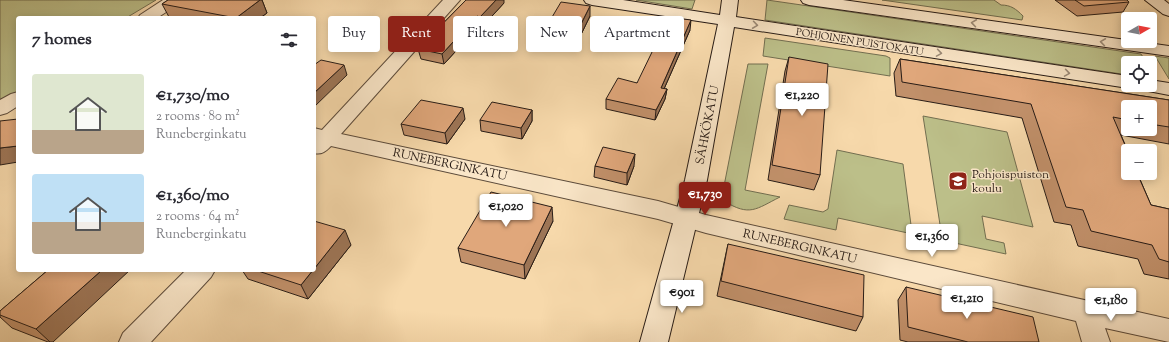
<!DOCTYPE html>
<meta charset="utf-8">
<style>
body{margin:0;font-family:"Sorts Mill Goudy",serif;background:#f2f2f3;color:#2b2b33;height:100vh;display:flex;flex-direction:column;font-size:15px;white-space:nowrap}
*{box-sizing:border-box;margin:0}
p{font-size:13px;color:#7c7c81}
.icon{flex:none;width:22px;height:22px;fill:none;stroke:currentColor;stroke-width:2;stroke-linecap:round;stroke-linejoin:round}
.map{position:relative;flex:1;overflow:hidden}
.drawer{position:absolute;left:16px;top:16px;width:300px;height:256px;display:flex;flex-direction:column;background:#fff;border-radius:4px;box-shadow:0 2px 10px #0003}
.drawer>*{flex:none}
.top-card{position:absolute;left:328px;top:16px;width:380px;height:36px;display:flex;gap:8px}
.needle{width:26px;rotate:81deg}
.tools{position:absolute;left:1121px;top:12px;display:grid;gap:8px}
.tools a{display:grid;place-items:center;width:36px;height:36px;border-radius:4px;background:#fff;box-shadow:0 2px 10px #0003;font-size:20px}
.price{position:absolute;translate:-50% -34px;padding:0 9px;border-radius:4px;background:#fff;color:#222;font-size:13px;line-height:26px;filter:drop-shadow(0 1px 2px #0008)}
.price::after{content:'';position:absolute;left:50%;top:24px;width:12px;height:9px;margin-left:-6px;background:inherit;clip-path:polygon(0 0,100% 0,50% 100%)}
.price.selected{background:#8f2418;color:#fff}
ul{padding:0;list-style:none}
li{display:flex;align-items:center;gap:12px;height:100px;padding:0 16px}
li span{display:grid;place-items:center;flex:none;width:112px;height:80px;border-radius:4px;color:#555}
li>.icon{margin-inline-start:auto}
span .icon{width:48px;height:48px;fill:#fffc;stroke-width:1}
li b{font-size:17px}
h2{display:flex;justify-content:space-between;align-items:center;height:48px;padding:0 16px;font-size:17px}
.pill{padding:0 14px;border-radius:4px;background:#fff;box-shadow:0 2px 10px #0003;font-size:14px;line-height:36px}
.pill.selected{background:#8f2418;color:#fff}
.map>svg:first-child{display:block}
</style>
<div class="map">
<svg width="1169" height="342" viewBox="0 0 1169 342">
<rect width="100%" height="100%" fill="#f7d9ab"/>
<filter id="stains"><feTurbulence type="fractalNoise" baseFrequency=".005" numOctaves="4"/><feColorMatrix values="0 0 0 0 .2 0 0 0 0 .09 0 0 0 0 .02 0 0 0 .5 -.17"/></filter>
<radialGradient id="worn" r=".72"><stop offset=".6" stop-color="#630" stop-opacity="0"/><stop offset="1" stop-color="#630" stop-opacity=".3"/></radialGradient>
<path fill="#bcbf89" stroke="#726e50" d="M0,0H156L126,18H18V91L0,103Z
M636,0H695L692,9Z
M767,0L1141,54L1147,63H1128V75L765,20Z
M882,0H994L1001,5C1011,5 1016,9 1023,16L1022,20Z
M765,38L886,56L890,58V76L763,56Z
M1155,56L1169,58V79Z
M748,64H768L745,190L780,197C756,209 750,217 724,201V186Z
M923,116L1007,132L1033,227L982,216L986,239L1004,243L1006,254L838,218L836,230L784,219L789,205L823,212L828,209L837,150L903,164L911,225L941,231Z"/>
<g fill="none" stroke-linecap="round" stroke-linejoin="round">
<defs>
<path id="street" d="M163,0H182L180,3L157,18H138L140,15Z
M443,0H460L341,134L658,201L706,215L1169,319V342L1105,328L1110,342H1082L1076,321L706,233L658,219L331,146C326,151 322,155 314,153V128L322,130Z
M18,92V106L7,113L0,115V100L11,94Z
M186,270H215L211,277L151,342H119L123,333Z"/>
<path id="secondary" d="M584,0H623L720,15L722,0H738L736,17L1128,76V85H1135L1128,88L734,27L707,180L668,342H640L685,180L718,24L592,5L586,3Z
M801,0H843L1169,46V56L809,5L803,3Z
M1145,0H1164L1169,4V16L1163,14Z
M1150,80L1169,83V95L1138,89L1136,85H1150Z"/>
</defs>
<use href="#street" stroke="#5c4b3b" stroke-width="2"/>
<use href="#secondary" stroke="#281c16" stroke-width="2"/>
<use href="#street" fill="#fae6c8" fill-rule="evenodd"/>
<use href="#secondary" fill="#fae6c8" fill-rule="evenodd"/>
</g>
<path fill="#c1906a" stroke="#281c16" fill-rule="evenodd" d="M168,0H262L267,13L260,18H172L169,17L162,4Z
M466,0L504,3L482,27H478L444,64L421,59L418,49Z
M1055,0H1127L1129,2L1123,12L1077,16Z
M590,16L574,49L542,44V34Z
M690,30L664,89H667L665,99L655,120L606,109V99L637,83Z
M789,57L820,175L814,190L768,180L785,71Z
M900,59L1169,100V144L1121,135L1151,205L1169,209V279L1144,274L1138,259L1078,246L1071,225L1054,222L1022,118L896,96L894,73ZM1128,107H1150V129H1128Z
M532,110V121L522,139L481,131L480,120Z
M465,119L447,144L404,135L401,124Z
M595,166H634L627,185L594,177Z
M553,221L525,279L461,262L458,248Z
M728,244L863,317L856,331L717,296L725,258Z
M351,245L308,299L248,279L242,270H314Z
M48,270L53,342H48L12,328L0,317V311Z
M906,287L1039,342H908L900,340L898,300Z"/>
<path fill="#9d7556" stroke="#281c16" d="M260,0H262L267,13L260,18H236Z
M496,0H504V3L482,27L480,17Z
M590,6V16L574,49V38Z
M477,16L478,27L444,64L442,54Z
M691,20L690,30L660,98L661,88Z
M344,65L347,75L314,107V93Z
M667,89L665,99L655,120L656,110Z
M463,108L465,119L447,144L445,133Z
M532,110V121L522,139L521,128Z
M18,146V162L0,165V148Z
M635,154L634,166L627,185V173Z
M552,207L553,221L525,279L524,265Z
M345,230L351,245L308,299L301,285L313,270H314V269Z
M102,270H130L53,342H50L36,329Z"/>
<path fill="#e0a77b" stroke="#281c16" d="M168,0H260L236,18L162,4Z
M466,0H496L480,17L477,16L442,54L418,49Z
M1075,0H1127L1129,2L1084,6Z
M561,2L590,6L574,38L542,34Z
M669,17L691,20L661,88L667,89L656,110L606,99L618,78L637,83Z
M789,57L828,64L820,175L772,165Z
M900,59L1169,100V127L1150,124V107H1128V120L1113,117L1128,152V173H1137L1151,205L1169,209V262L1159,259L1152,245L1091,231L1083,210L1066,207L1031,104L902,82Z
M321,60L344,65L314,93V65Z
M421,100L463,108L445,133L401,124Z
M492,102L532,110L521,128L480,120Z
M18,119V146L0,148V121Z
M603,147L635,154L627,173L595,166Z
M491,192L552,207L524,265L458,248Z
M314,221L345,230L314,269Z
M728,244L864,275L863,317L721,281Z
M48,270H102L36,329L0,315V311Z
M255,270H313L301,285Z
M906,287L1033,317L1039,342H968L908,327Z"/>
<defs><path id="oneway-chevron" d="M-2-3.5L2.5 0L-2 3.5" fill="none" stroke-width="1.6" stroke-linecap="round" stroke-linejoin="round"/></defs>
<g stroke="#9c8b78">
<use href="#oneway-chevron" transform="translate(974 23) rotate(-172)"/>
<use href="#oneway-chevron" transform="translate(755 25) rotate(8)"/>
<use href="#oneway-chevron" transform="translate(1103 42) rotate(-172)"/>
<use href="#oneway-chevron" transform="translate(939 53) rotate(9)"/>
<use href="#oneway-chevron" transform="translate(1067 73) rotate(9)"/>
</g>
<defs>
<symbol id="school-square" viewBox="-11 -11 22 22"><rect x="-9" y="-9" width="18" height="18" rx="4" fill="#8f2418" stroke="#fae6c8"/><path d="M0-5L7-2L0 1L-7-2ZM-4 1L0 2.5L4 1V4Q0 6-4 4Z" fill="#fff"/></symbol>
</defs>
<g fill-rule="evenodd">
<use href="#school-square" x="947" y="170" width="22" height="22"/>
</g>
<g text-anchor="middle" stroke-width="3" stroke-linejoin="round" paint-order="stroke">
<g font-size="10" fill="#281c16" stroke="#fae6c8">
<text transform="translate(860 41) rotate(9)" y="4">POHJOINEN PUISTOKATU</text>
</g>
<g font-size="12" fill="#281c16" stroke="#fae6c8">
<text transform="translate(707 125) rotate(-79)" y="4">SÄHKÖKATU</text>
<text transform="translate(450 164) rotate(12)" y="4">RUNEBERGINKATU</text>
<text transform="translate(800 246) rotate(13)" y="4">RUNEBERGINKATU</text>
</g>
<g font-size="12" fill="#281c16" stroke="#fae6c8" text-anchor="start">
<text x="972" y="178">Pohjoispuiston<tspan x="972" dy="14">koulu</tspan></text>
</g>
</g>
<rect width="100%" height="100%" filter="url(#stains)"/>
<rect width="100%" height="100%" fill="url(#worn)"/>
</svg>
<div class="tools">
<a><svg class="needle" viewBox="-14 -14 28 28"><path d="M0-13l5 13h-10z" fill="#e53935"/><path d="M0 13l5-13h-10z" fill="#7c7c81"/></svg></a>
<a><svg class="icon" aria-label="locate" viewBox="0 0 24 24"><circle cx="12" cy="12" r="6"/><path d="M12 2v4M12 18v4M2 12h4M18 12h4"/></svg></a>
<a>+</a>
<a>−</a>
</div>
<b class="price" style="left:802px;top:117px">€1,220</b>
<b class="price selected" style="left:705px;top:216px">€1,730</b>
<b class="price" style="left:506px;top:228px">€1,020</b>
<b class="price" style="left:932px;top:258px">€1,360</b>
<b class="price" style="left:682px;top:314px">€901</b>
<b class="price" style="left:967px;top:320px">€1,210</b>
<b class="price" style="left:1111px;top:322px">€1,180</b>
<div class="top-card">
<a class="pill">Buy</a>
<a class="pill selected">Rent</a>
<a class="pill">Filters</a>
<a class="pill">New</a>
<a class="pill">Apartment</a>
</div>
<section class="drawer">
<h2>7 homes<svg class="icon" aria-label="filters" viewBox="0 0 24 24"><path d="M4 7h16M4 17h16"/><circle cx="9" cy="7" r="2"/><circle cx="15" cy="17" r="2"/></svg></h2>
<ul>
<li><span style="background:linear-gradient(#dfe7d0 70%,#b9a48a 0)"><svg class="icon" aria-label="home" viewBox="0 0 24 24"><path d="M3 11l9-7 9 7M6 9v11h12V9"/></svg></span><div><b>€1,730/mo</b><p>2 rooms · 80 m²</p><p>Runeberginkatu</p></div></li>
<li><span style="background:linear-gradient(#bfe0f5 60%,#b9a48a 0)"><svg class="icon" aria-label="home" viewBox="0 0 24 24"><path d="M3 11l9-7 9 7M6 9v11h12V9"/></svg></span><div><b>€1,360/mo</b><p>2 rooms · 64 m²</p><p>Runeberginkatu</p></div></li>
</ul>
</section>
</div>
